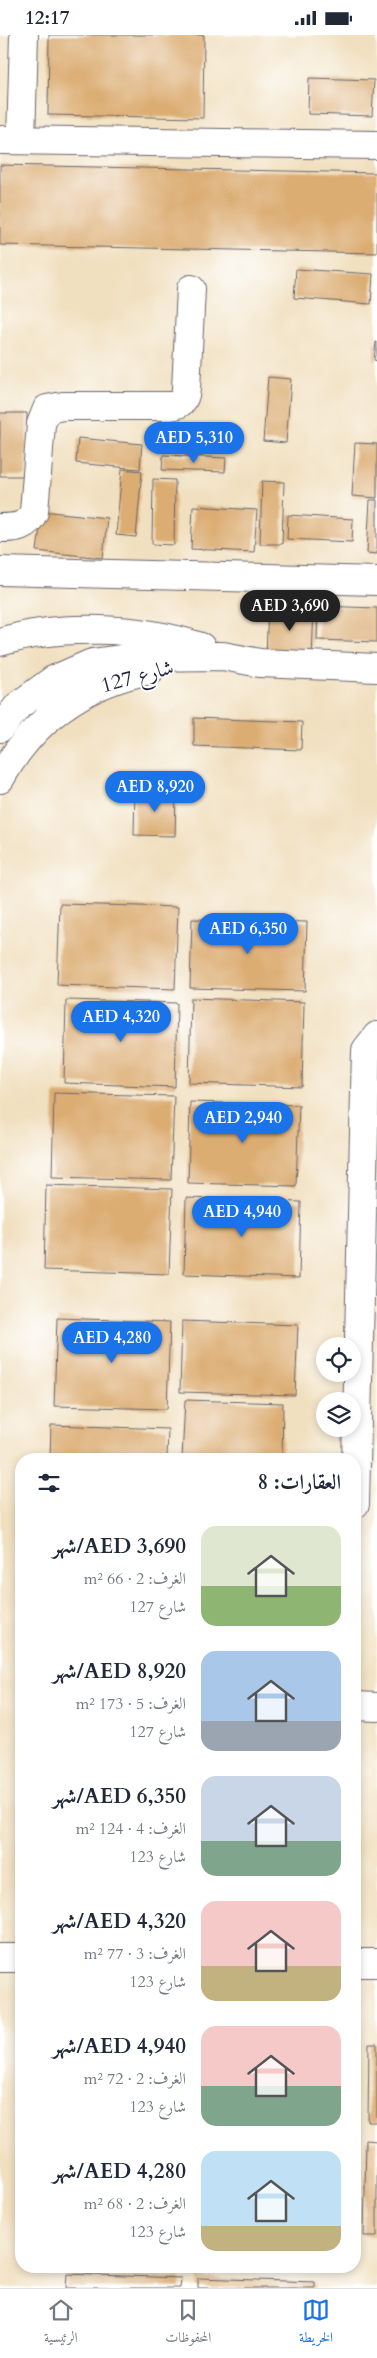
<!DOCTYPE html>
<html lang="ar">
<meta charset="utf-8">
<style>
body{margin:0;font-family:Cardo,Amiri,serif;background:#f6f6f7;color:#1f2937;direction:rtl;height:100vh;display:flex;flex-direction:column;font-size:19px;white-space:nowrap}
*{box-sizing:border-box;margin:0}
p{font-size:16px;color:#747a83}
.icon{flex:none;width:28px;height:28px;fill:none;stroke:currentColor;stroke-width:2;stroke-linecap:round;stroke-linejoin:round}
.map{position:relative;flex:1;overflow:hidden;direction:ltr}
.drawer{position:absolute;left:15px;top:1418px;width:346px;height:820px;display:flex;flex-direction:column;background:#fff;border-radius:20px;box-shadow:0 2px 8px #0003;direction:rtl}
.drawer>*{flex:none}
.tools{position:absolute;left:316px;top:1302px;display:grid;gap:10px}
.tools a{display:grid;place-items:center;width:45px;height:45px;border-radius:50%;background:#fff;box-shadow:0 2px 8px #0003;font-size:25px}
.price{position:absolute;translate:-50% -42px;padding:0 11px;border-radius:18px;background:#1a73e8;color:#fff;font-size:16px;line-height:32px;filter:drop-shadow(0 1px 2px #0008)}
.price::after{content:'';position:absolute;left:50%;top:30px;width:15px;height:11px;margin-left:-8px;background:inherit;clip-path:polygon(0 0,100% 0,50% 100%)}
.price.active{background:#222;color:#fff}
ul{padding:0;list-style:none}
li{display:flex;align-items:center;gap:15px;height:125px;padding:0 20px}
li span{display:grid;place-items:center;flex:none;width:140px;height:100px;border-radius:15px;color:#555}
li>.icon{margin-inline-start:auto}
span .icon{width:60px;height:60px;fill:#fffc;stroke-width:1}
li b{font-size:21px}
h2{display:flex;justify-content:space-between;align-items:center;height:60px;padding:0 20px;font-size:21px}
.status{display:flex;justify-content:space-between;align-items:center;height:35px;padding:0 25px;background:#fff;direction:ltr}
.status svg{height:14px;fill:currentColor}
.tab-bar{display:flex;justify-content:space-around;align-items:center;height:70px;border-top:1px solid #e0e1e3;background:#fff;font-size:14px;color:#747a83}
.tab-bar a{display:grid;justify-items:center;gap:2px}
.tab-bar .active{color:#1a73e8}
.map>svg:first-child{display:block}
</style>
<div class="status"><b>12:17</b><svg viewBox="0 0 49 12"><path d="M0 12V9h3v3zM5 12V6h3v6zM10 12V3h3v9zM15 12V0h3v12zM26 1h20v11H26zM47 4h2v5h-2z"/></svg></div>
<div class="map">
<svg width="377" height="2253" viewBox="0 0 377 2253">
<rect width="100%" height="100%" fill="#fff"/>
<filter id="ink" filterUnits="userSpaceOnUse"><feTurbulence type="fractalNoise" baseFrequency=".02" numOctaves="2"/><feDisplacementMap in="SourceGraphic" scale="10" xChannelSelector="R" yChannelSelector="G"/><feConvolveMatrix kernelMatrix="1 2 1 2 8 2 1 2 1" color-interpolation-filters="sRGB"/></filter>
<filter id="wash" filterUnits="userSpaceOnUse"><feTurbulence type="fractalNoise" baseFrequency=".0096" numOctaves="4" result="noise"/><feDisplacementMap in="SourceGraphic" scale="20" xChannelSelector="R" yChannelSelector="G"/><feGaussianBlur stdDeviation="1.12" result="paint"/><feColorMatrix in="noise" values="0 0 0 0 0 0 0 0 0 0 0 0 0 0 0 0 0 1.4 0 .05"/><feComposite in="paint" operator="in"/></filter>
<g filter="url(#wash)">
<rect width="100%" height="100%" fill="#f1e0c0"/>
<g id="blocks">
<path fill="#dcad73" d="M49,0H204L203,83L48,80Z
M309,43L374,45L372,81L308,79Z
M0,130L377,138V218L0,210Z
M296,234L373,239L371,269L294,263Z
M376,307H377V326L374,325Z
M268,342L291,344L286,408L263,406Z
M0,378H27L26,441H0Z
M78,403L142,409L140,434L76,428Z
M355,408L377,409V463L352,461Z
M163,420L226,423L225,437L162,435Z
M122,434L142,436L136,502L116,500Z
M153,444L175,445L174,510L152,509Z
M262,446L284,447L282,509H260Z
M370,465H377V519L367,518Z
M193,471L257,475L254,517L191,514Z
M42,476L107,483L103,523L37,516Z
M288,480L353,484L352,507L287,504Z
M268,571L314,572L312,623L266,621Z
M318,571L377,573V607L317,605Z
M194,683L302,687L301,715L194,711Z
M135,754L176,755L175,801L134,800Z
M60,869L178,872L175,954L57,950Z
M192,884L307,887L305,956L190,953Z
M191,963L304,967L302,1052L189,1048Z
M66,965L177,968L175,1052L64,1048Z
M54,1058L174,1061L171,1145L52,1142Z
M190,1067L299,1070L296,1151L188,1148Z
M46,1150L172,1154L169,1239L44,1235Z
M186,1163L301,1167L299,1243L184,1239Z
M57,1283L170,1287L167,1374L54,1371Z
M182,1286L298,1290L295,1360L180,1357Z
M185,1365L283,1368L282,1424H182Z
M51,1390L168,1394L167,1424H50Z
M369,2009H377V2087H368Z
M366,2105L377,2106V2201H364Z
M67,2239L181,2243L180,2253H66Z
M198,2243L315,2247V2253H198Z"/>
</g>
</g>
<g filter="url(#ink)">
<use href="#blocks" fill-opacity="0" stroke="#6a646a" stroke-width="1"/>
<g fill="none" stroke-linecap="round" stroke-linejoin="round">
<defs>
<path id="minor" d="M0,105L377,110
M21,105L24,0
M0,493C16,493 27,492 34,477L41,389L47,374L63,371H170C182,370 185,365 186,354L191,254
M0,536L377,546
M0,607C60,588 142,592 201,612
M0,693L19,670L53,645L92,628L134,622L223,621L260,628L377,633
M0,744C33,684 83,648 150,635
M355,1469L366,1015L377,1001
M355,1671L377,1672
M0,1923H21
M355,1928H377"/>
</defs>
<use href="#minor" stroke="#6a646a" stroke-width="30"/>
<use href="#minor" stroke="#fff" stroke-width="28"/>
</g>
</g>
<g text-anchor="middle" stroke-width="4" stroke-linejoin="round" paint-order="stroke">
<g font-size="21" fill="#22223b" stroke="#fff">
<text transform="translate(137 641) rotate(-15)" y="7">شارع 127</text>
</g>
</g>
</svg>
<div class="tools">
<a><svg class="icon" aria-label="locate" viewBox="0 0 24 24"><circle cx="12" cy="12" r="6"/><path d="M12 2v4M12 18v4M2 12h4M18 12h4"/></svg></a>
<a><svg class="icon" aria-label="layers" viewBox="0 0 24 24"><path d="M12 4l9 5-9 5-9-5zM3 14l9 5 9-5"/></svg></a>
</div>
<b class="price" style="left:194px;top:429px">AED 5,310</b>
<b class="price active" style="left:290px;top:597px">AED 3,690</b>
<b class="price" style="left:155px;top:778px">AED 8,920</b>
<b class="price" style="left:248px;top:920px">AED 6,350</b>
<b class="price" style="left:121px;top:1008px">AED 4,320</b>
<b class="price" style="left:243px;top:1109px">AED 2,940</b>
<b class="price" style="left:242px;top:1203px">AED 4,940</b>
<b class="price" style="left:112px;top:1329px">AED 4,280</b>
<section class="drawer">
<h2>العقارات: 8<svg class="icon" aria-label="filters" viewBox="0 0 24 24"><path d="M4 7h16M4 17h16"/><circle cx="9" cy="7" r="2"/><circle cx="15" cy="17" r="2"/></svg></h2>
<ul>
<li><span style="background:linear-gradient(#dfe7d0 60%,#8fb573 0)"><svg class="icon" aria-label="home" viewBox="0 0 24 24"><path d="M3 11l9-7 9 7M6 9v11h12V9"/></svg></span><div><b>AED 3,690/شهر</b><p>الغرف: 2 · 66 m²</p><p>شارع 127</p></div></li>
<li><span style="background:linear-gradient(#a9c7e8 70%,#9aa5b1 0)"><svg class="icon" aria-label="home" viewBox="0 0 24 24"><path d="M3 11l9-7 9 7M6 9v11h12V9"/></svg></span><div><b>AED 8,920/شهر</b><p>الغرف: 5 · 173 m²</p><p>شارع 127</p></div></li>
<li><span style="background:linear-gradient(#c9d6e8 65%,#7fa58c 0)"><svg class="icon" aria-label="home" viewBox="0 0 24 24"><path d="M3 11l9-7 9 7M6 9v11h12V9"/></svg></span><div><b>AED 6,350/شهر</b><p>الغرف: 4 · 124 m²</p><p>شارع 123</p></div></li>
<li><span style="background:linear-gradient(#f6c9c9 65%,#c2b280 0)"><svg class="icon" aria-label="home" viewBox="0 0 24 24"><path d="M3 11l9-7 9 7M6 9v11h12V9"/></svg></span><div><b>AED 4,320/شهر</b><p>الغرف: 3 · 77 m²</p><p>شارع 123</p></div></li>
<li><span style="background:linear-gradient(#f6c9c9 60%,#7fa58c 0)"><svg class="icon" aria-label="home" viewBox="0 0 24 24"><path d="M3 11l9-7 9 7M6 9v11h12V9"/></svg></span><div><b>AED 4,940/شهر</b><p>الغرف: 2 · 72 m²</p><p>شارع 123</p></div></li>
<li><span style="background:linear-gradient(#bfe0f5 75%,#c2b280 0)"><svg class="icon" aria-label="home" viewBox="0 0 24 24"><path d="M3 11l9-7 9 7M6 9v11h12V9"/></svg></span><div><b>AED 4,280/شهر</b><p>الغرف: 2 · 68 m²</p><p>شارع 123</p></div></li>
</ul>
</section>
</div>
<nav class="tab-bar">
<a class="active"><svg class="icon" aria-label="map" viewBox="0 0 24 24"><path d="M3 6l6-2 6 2 6-2v14l-6 2-6-2-6 2zM9 4v14M15 6v14"/></svg>الخريطة</a>
<a><svg class="icon" aria-label="saved" viewBox="0 0 24 24"><path d="M7 4h10v16l-5-4-5 4z"/></svg>المحفوظات</a>
<a><svg class="icon" aria-label="home" viewBox="0 0 24 24"><path d="M3 11l9-7 9 7M6 9v11h12V9"/></svg>الرئيسية</a>
</nav>
